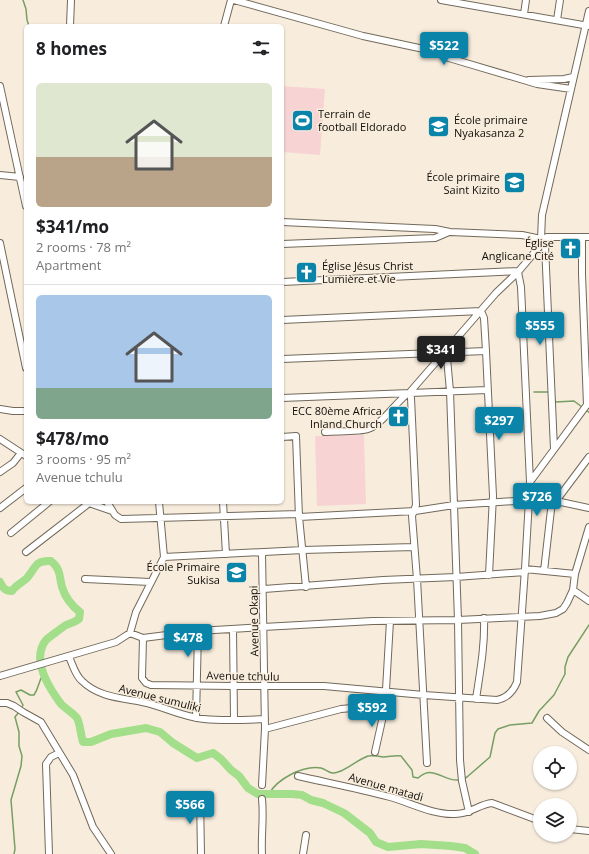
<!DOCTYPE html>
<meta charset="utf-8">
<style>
body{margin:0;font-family:"Open Sans",sans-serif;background:#f2f2f2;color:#202124;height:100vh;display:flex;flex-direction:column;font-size:15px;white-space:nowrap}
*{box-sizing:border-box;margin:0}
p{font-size:13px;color:#757577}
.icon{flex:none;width:22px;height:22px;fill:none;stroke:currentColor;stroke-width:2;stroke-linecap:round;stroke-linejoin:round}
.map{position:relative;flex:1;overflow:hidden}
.side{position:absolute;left:24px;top:24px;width:260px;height:480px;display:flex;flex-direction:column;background:#fff;border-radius:6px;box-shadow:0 1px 3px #0004}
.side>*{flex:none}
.controls{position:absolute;left:533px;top:746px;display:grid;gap:8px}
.controls a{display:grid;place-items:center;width:44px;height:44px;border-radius:50%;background:#fff;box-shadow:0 1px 3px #0004;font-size:20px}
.price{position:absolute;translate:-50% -34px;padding:0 9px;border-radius:4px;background:#0a84a9;color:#fff;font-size:13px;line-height:26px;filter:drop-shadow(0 1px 2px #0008)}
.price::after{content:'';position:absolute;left:50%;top:24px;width:12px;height:9px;margin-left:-6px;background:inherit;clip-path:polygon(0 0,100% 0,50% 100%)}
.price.active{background:#222;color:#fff}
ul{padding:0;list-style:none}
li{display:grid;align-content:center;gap:8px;height:212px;padding:0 12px}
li+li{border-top:1px solid #e0e0e0}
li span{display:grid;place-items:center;height:124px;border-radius:6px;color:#555}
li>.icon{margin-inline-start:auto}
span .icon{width:72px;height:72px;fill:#fffc;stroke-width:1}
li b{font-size:17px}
h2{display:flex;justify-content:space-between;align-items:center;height:48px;padding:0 12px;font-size:17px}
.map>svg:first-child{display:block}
</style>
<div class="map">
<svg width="589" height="854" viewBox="0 0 589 854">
<rect width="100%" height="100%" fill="#f8eddd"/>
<path fill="#f8d3d3" d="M282,86L325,89L320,155L282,152Z
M364,435L366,504L317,506L315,436Z"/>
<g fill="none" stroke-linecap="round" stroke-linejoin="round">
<path stroke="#779f63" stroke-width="1.5" d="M23,0L26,9L27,20L29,26
M534,392H550
M555,400V402L574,401L582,407
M585,410L589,412
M21,709L23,705L16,692L21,690L30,695H34C39,688 38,682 43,675
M463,779L467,777L490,757L495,733L498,729L510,725L532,723L539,711L554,695L565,674V667L568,657L589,625
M269,794C277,779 303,765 321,768C328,770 329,775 338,772C348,769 357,760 368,756C373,755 378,756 383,757C389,757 395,755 401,756L412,770L413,777L418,778C434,764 443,782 459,780
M14,854L15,849L11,800L21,766L22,756L19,746V732L15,717L19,712"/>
<path stroke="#a3de8a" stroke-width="8" d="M0,582C3,588 5,591 12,591C16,585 22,583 27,578C36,568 34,560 51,561C61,569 59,576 62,587C65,597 72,606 80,612L79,619C75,622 71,623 66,625C63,627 48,638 46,640C31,659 49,688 61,704C66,709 73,713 77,718C80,723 81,736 83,742H91L111,734L146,728L160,732L173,743L197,758L213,753L221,759L231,770L239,776L248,788L258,794H292L302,795L311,800L323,803L344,813L370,833L376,842L388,847L421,844L451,846L465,848L475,854"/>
<defs>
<path id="minor" d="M234,0L363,36L433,51L449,58L537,84L571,89
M441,0L589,26
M524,14L526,0
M557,20L560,0
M70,26L71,0
M224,26L231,0
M529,80L564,79L573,77
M0,86L26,206
M0,175L20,177
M282,222L435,229L450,232L522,235L541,239L547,237H589
M582,237V274L587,405
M541,239L545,245L554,449
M0,243L26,368
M282,244L435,238L449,232
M282,282L518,271
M481,311L484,318L486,351L493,496L489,575
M282,320L481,311
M444,352L447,358L450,391L458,620L460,760L462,781L469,812
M282,359L486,351
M410,392L411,398L416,505L412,516L417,579L427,763
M282,398L487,390
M0,409L13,411H26
M325,432C335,431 360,432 368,429C383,424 396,401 410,392L496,293L518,272L539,247L541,239L542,215L589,11
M282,437L296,436L299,517L306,587
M0,439L26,456
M0,472L13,463L21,453
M530,482L589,402
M556,501L589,457
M86,502L112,511
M107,502L115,515L121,519L299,514
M223,502L226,554
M0,508L26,488
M299,517L415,511L454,505L529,500L556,501L589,508
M11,533L49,502
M26,552L88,504
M164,557L303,550L414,547
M525,569L575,574
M544,571L552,501
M85,579L150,582
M264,589L383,580L456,577L525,572
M573,590L589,601
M233,629L234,720
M130,633L143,638L198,631L263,627L373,621L458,620L540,616L556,613L563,609L567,603L573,590L575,574L589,527
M143,638L142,678L146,683L151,685L233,686H324L424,695L497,700C507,698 513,692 517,682L525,569L530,482L521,287L518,272
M69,657C73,665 75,675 82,681C98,697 121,698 142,702C163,706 182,717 204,719C224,721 245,720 265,719
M0,676L116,642L130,633L136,612L164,557L159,502
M476,699C480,672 485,646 484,618
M0,703H7L14,706L23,712L41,722L73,775L93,827L111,854
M196,718L198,631
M547,718L562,732L589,750
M265,729L341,709L363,707H385
M375,752L385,707L390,621
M298,776C329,783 360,789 390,797C411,803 433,815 455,814C471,814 479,804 492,803L540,821
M262,785L265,729L262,553
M200,796L201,854
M262,799C264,817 261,835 262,854
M570,829L589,831
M49,854L46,764L51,757L59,753
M303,854L306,835"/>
</defs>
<use href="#minor" stroke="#72695b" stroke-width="8"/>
<use href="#minor" stroke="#fff" stroke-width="6"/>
</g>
<defs>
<symbol id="stadium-square" viewBox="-11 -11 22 22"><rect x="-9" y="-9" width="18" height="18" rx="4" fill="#0a84a9" stroke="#f8eddd"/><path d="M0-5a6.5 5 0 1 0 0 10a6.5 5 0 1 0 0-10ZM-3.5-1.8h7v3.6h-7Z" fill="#fff"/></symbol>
<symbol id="school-square" viewBox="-11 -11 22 22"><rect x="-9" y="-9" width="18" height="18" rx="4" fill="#0a84a9" stroke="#f8eddd"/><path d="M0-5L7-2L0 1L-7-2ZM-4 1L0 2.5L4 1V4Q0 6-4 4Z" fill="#fff"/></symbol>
<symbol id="church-square" viewBox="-11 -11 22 22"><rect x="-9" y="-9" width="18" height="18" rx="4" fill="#0a84a9" stroke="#f8eddd"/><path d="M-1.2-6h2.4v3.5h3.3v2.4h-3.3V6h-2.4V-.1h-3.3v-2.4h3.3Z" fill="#fff"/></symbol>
</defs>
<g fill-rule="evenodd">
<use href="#stadium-square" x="290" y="108" width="25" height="25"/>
<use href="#school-square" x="426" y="114" width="25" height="25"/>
<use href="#school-square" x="502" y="170" width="25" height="25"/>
<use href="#church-square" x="558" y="236" width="25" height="25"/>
<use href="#church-square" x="294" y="260" width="25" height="25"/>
<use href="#church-square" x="386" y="404" width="25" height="25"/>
<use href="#school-square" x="224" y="560" width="25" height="25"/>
</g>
<g text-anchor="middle" stroke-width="3" stroke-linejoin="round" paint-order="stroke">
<g font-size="11" fill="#110d08" stroke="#f8eddd" text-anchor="end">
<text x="318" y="118" text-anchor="start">Terrain de<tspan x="318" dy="13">football Eldorado</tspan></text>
<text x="454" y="124" text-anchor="start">École primaire<tspan x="454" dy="13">Nyakasanza 2</tspan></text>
<text x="500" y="181">École primaire<tspan x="500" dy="13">Saint Kizito</tspan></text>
<text x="554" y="247">Église<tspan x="554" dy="13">Anglicane Cité</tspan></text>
<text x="322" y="270" text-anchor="start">Église Jésus Christ<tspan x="322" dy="13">Lumière et Vie</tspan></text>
<text x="382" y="415">ECC 80ème Africa<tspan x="382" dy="13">Inland Church</tspan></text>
<text x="220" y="571">École Primaire<tspan x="220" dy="13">Sukisa</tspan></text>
</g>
<g font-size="11" fill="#110d08" stroke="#f8eddd">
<text transform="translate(254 621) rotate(-91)" y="4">Avenue Okapi</text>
<text transform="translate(243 676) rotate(1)" y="4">Avenue tchulu</text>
<text transform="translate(160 698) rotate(14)" y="4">Avenue sumuliki</text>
<text transform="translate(386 787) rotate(16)" y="4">Avenue matadi</text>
</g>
</g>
</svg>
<div class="controls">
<a><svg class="icon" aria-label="locate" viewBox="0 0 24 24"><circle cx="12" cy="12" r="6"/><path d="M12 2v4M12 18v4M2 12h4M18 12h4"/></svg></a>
<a><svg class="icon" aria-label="layers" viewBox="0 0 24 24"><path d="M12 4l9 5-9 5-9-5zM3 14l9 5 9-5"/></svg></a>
</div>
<b class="price" style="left:444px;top:66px">$522</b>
<b class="price" style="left:540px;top:346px">$555</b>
<b class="price active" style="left:441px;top:370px">$341</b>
<b class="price" style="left:499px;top:441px">$297</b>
<b class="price" style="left:537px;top:517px">$726</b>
<b class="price" style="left:188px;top:658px">$478</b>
<b class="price" style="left:372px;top:728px">$592</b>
<b class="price" style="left:190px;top:825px">$566</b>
<section class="side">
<h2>8 homes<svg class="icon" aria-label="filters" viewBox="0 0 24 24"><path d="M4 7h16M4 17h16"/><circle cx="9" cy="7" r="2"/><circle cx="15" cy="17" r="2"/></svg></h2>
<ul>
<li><span style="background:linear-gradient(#dfe7d0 60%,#b9a48a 0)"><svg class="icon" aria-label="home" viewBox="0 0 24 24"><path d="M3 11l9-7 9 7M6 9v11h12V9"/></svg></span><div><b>$341/mo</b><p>2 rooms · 78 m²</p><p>Apartment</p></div></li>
<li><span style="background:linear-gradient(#a9c7e8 75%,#7fa58c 0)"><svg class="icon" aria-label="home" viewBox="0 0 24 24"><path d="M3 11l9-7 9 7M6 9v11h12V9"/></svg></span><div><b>$478/mo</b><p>3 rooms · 95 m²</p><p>Avenue tchulu</p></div></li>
</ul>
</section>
</div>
